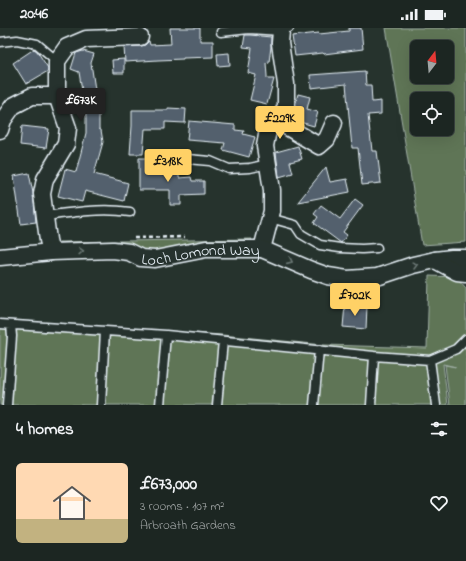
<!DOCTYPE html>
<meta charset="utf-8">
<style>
body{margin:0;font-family:"Indie Flower",sans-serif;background:#252e2a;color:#f1f3f6;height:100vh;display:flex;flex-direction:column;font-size:15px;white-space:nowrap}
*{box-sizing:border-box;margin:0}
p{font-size:13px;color:#a0a5a5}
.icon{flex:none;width:22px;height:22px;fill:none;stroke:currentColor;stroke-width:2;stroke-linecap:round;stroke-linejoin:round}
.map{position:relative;height:377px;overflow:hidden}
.drawer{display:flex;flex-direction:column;background:#1c2622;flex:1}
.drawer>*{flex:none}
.needle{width:26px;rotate:16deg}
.buttons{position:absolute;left:410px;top:12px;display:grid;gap:8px}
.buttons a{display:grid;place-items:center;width:44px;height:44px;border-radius:6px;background:#1c2622;box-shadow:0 4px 16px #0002,0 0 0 1px #3a4340;font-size:20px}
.price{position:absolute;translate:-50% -34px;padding:0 9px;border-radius:4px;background:#ffd166;color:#111;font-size:13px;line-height:26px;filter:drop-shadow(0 1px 2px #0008)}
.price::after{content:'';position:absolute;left:50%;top:24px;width:12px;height:9px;margin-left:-6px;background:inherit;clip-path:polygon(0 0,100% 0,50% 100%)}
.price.on{background:#222;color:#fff}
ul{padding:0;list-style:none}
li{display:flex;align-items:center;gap:12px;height:100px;padding:0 16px}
li span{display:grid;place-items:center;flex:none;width:112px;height:80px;border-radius:6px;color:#555}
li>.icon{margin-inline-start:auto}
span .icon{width:48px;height:48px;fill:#fffc;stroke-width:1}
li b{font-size:17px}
h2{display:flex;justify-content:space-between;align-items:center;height:48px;padding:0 16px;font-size:17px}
.status{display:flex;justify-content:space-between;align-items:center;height:28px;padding:0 20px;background:#1c2622;direction:ltr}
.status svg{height:11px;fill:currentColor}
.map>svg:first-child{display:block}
</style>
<div class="status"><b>20:46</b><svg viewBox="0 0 49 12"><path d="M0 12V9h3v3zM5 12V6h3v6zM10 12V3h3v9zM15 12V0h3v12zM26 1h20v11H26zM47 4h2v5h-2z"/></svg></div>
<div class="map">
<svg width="466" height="377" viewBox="0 0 466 377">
<rect width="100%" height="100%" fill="#26332d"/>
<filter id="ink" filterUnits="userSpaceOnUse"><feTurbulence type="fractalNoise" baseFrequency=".025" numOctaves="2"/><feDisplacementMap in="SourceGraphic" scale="8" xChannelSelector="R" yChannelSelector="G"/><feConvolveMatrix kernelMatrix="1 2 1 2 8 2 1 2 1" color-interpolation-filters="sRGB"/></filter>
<g filter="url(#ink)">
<path fill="#5e7457" stroke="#a3b2a8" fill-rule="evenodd" d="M386,0H466V214L422,217ZM417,19H447V49H417ZM417,71H447V101H417Z
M252,211L250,214L151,224L65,217L59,214Z
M429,248L456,249L466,260V377H450L445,337L456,339L443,336L448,377H0V296L117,300L222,307L324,317L427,320Z"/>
<path fill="#52616d" stroke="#e8f1f8" d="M170,0H200V13H213V29L183,30V31L158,32L125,34L124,19L141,18L145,17L149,13L150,17L171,16Z
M349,0H361L363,21L324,26L323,25L295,28L292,8L319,5V6L349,3Z
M245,7H250L271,9V19L269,34L266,35L267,48V50L268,51H274L267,76L250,72L256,47L248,45L252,20L243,19Z
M34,21L37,23L48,40V43L26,56L13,35Z
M83,23L94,26L91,35L99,88V101L101,102L103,114L94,146L128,155L124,173L85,163L82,174L58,168L65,141L76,144L86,105V86H81V75H75L74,63H82L79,44L71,41L76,25Z
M229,25L230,37L218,38L217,26Z
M124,31V45H113L112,32Z
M365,43L366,57H371L372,74L381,73V86L368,87L372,123H377L381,155L362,157L358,120H352L346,56L311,60L310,47Z
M298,66L310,69L307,81L318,84L314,98L296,93L291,90L295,82L296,73Z
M168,80L186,81L185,95L165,94V101H145L143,126H130L132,98V82H168Z
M189,93L235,97V102L244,103L243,106L255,109L249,129L223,122L225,115L187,112Z
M22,98L49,101L46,120L20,117Z
M298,118L302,131L290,134L293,145L279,149L276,124Z
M139,130H151V145H179V150L191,149L192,153H204V166L181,167V177H170V162H139Z
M326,139L330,154L347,151L350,164L298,174Z
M29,145L33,165L36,194L21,196L14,148Z
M355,171L363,177L343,204L347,207L341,215L314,195L318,189L314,186L321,177L340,191Z
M345,277L367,278L366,301L343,299Z"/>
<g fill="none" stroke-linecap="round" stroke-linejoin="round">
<defs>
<path id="service" d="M221,4L249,1L281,3L289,0
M0,14L17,12L37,16L57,33
M163,139L187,131L210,133L229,141L250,140L268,136
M45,188C74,184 102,180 130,184
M270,190L295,197L301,206L320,217L340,220L362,221L377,220
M0,296L166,307L374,328L430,332L436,377
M430,332L456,321L466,311
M7,377L12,308L11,297
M101,377L105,303
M160,377L166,307
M217,377L223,313
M314,377L319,322
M371,377L374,328"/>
<g id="minor">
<path d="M279,94L319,118L327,111L334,95"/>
<path d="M0,102L3,92L13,78L32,68H57"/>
<path d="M262,221L272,183V162L265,118L268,102L279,94L286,78V56L280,15L281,3"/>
<path d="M51,224L48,212L42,166L45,151L66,116L68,100L57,68V33L67,19L86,11L140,9"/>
<path id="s1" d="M0,229L51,224L113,222L129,224L141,230L155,231L206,221H262L311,242L328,248L347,251L377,249L413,237L435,232L452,230H466"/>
<path d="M435,232L457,244L466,245"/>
</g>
</defs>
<use href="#service" stroke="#e8f1f8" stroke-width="11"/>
<use href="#minor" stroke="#e8f1f8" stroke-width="19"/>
<path stroke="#e8f1f8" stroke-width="2.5" stroke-dasharray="4 3" stroke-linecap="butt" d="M134,210L185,209"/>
<use href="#service" stroke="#26332d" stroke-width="8"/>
<use href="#minor" stroke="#26332d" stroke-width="16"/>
</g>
<defs><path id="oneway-chevron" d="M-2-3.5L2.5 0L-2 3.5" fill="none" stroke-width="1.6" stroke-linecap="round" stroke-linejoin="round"/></defs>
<g stroke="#6a7674">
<use href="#oneway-chevron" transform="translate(81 223) rotate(-2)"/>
<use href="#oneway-chevron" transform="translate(290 233) rotate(24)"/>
<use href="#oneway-chevron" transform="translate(415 237) rotate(-15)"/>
</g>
</g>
<g text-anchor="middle" stroke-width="4" stroke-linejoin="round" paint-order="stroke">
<g font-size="16" fill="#e8f1f8" stroke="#26332d">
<text dy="6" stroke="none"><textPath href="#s1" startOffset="203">Loch Lomond Way</textPath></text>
</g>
</g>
</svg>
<div class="buttons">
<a><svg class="needle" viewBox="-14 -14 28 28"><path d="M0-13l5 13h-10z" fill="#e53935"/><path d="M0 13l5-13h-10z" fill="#a0a5a5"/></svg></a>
<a><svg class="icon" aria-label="locate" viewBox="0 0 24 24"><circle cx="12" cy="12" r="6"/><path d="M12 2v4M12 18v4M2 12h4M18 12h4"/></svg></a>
</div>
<b class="price on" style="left:81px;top:94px">£673K</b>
<b class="price" style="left:280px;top:112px">£229K</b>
<b class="price" style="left:168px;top:155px">£318K</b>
<b class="price" style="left:355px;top:289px">£702K</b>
</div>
<section class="drawer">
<h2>4 homes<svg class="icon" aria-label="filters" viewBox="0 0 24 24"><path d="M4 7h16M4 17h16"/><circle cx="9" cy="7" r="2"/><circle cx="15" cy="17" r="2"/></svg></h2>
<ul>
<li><span style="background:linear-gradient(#ffd9b3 70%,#c2b280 0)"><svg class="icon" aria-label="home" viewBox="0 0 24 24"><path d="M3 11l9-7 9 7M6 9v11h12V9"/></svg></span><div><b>£673,000</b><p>3 rooms · 107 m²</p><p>Arbroath Gardens</p></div><svg class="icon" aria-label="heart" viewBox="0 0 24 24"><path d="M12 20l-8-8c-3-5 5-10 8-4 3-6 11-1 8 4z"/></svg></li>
</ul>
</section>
